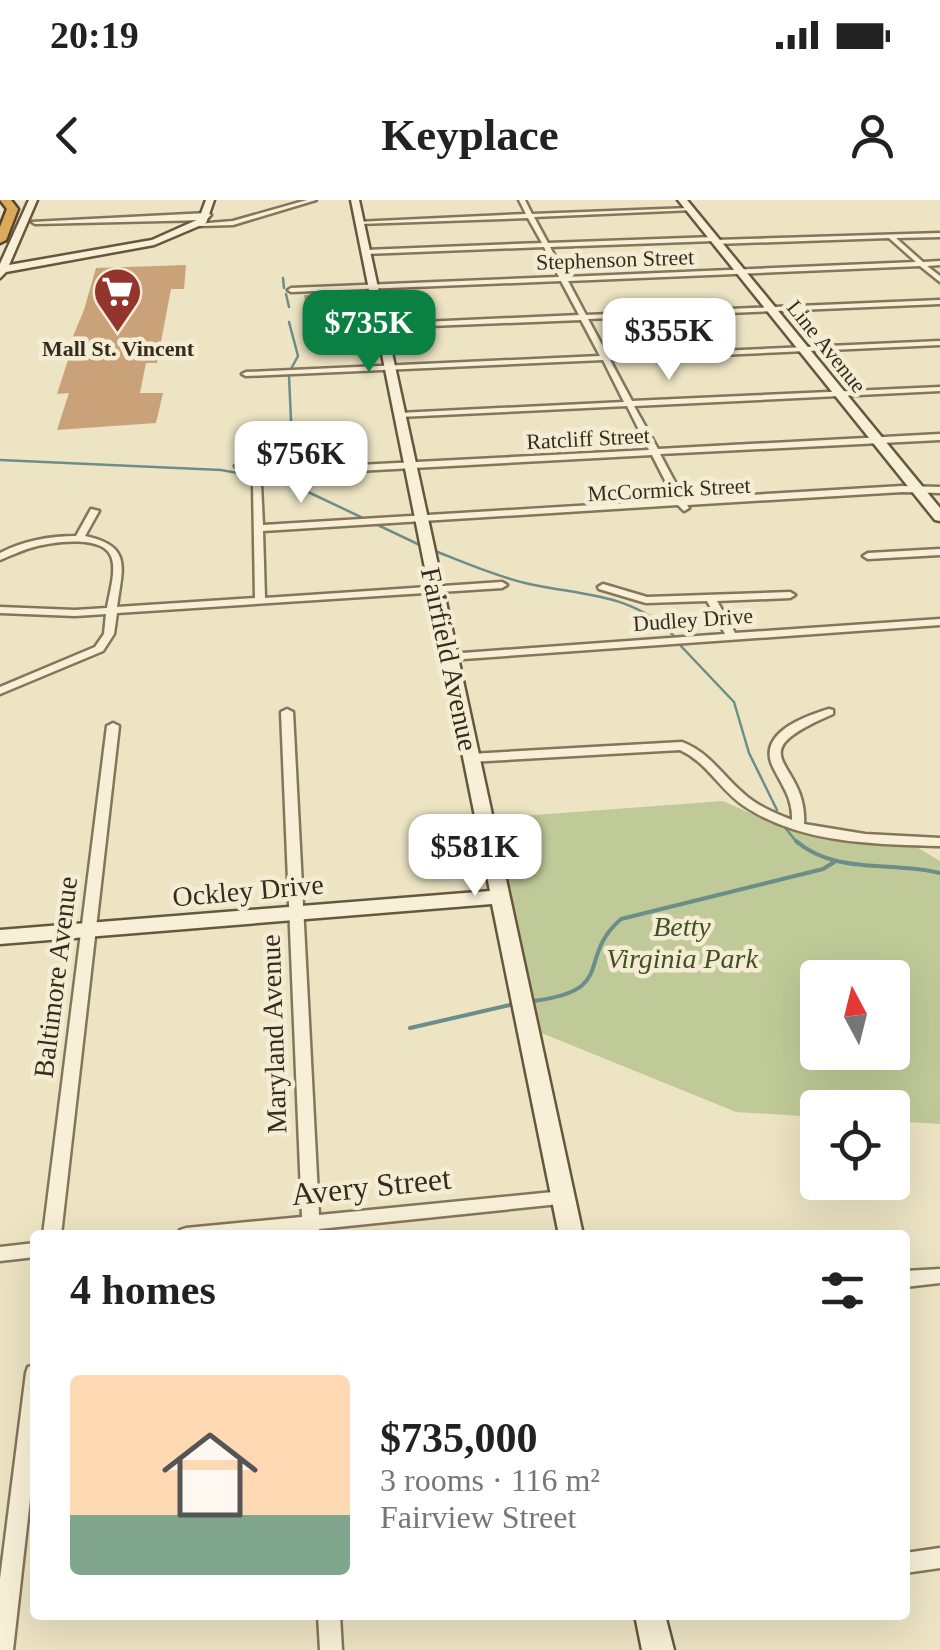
<!DOCTYPE html>
<meta charset="utf-8">
<style>
body{margin:0;font-family:"Times New Roman",serif;background:#f6f6f6;color:#222;height:100vh;display:flex;flex-direction:column;font-size:38px;white-space:nowrap}
*{box-sizing:border-box;margin:0}
p{font-size:32px;color:#767676}
.icon{flex:none;width:55px;height:55px;fill:none;stroke:currentColor;stroke-width:2;stroke-linecap:round;stroke-linejoin:round}
.map{position:relative;flex:1;overflow:hidden}
.drawer{position:absolute;left:30px;top:1030px;width:880px;height:390px;display:flex;flex-direction:column;background:#fff;border-radius:10px;box-shadow:0 10px 40px #0002}
.drawer>*{flex:none}
.needle{width:65px;rotate:353deg}
.tools{position:absolute;left:800px;top:760px;display:grid;gap:20px}
.tools a{display:grid;place-items:center;width:110px;height:110px;border-radius:10px;background:#fff;box-shadow:0 10px 40px #0002;font-size:50px}
.price{position:absolute;translate:-50% -85px;padding:0 22px;border-radius:20px;background:#fff;color:#222;font-size:32px;line-height:65px;filter:drop-shadow(0 2px 5px #0008)}
.price::after{content:'';position:absolute;left:50%;top:60px;width:30px;height:22px;margin-left:-15px;background:inherit;clip-path:polygon(0 0,100% 0,50% 100%)}
.price.selected{background:#0b8043;color:#fff}
ul{padding:0;list-style:none}
li{display:flex;align-items:center;gap:30px;height:250px;padding:0 40px}
li span{display:grid;place-items:center;flex:none;width:280px;height:200px;border-radius:10px;color:#555}
li>.icon{margin-inline-start:auto}
span .icon{width:120px;height:120px;fill:#fffc;stroke-width:1}
li b{font-size:42px}
h2{display:flex;justify-content:space-between;align-items:center;height:120px;padding:0 40px;font-size:42px}
.status{display:flex;justify-content:space-between;align-items:center;height:70px;padding:0 50px;background:#fff;direction:ltr}
.status svg{height:28px;fill:currentColor}
header{display:flex;justify-content:space-between;align-items:center;height:130px;padding:0 40px;background:#fff;font-size:45px;font-weight:700}
.map>svg:first-child{display:block}
</style>
<div class="status"><b>20:19</b><svg viewBox="0 0 49 12"><path d="M0 12V9h3v3zM5 12V6h3v6zM10 12V3h3v9zM15 12V0h3v12zM26 1h20v11H26zM47 4h2v5h-2z"/></svg></div>
<header><svg class="icon" aria-label="back" viewBox="0 0 24 24"><path d="M15 5l-7 7 7 7"/></svg>Keyplace<svg class="icon" aria-label="person" viewBox="0 0 24 24"><circle cx="12" cy="8" r="4"/><path d="M4 21q1-7 8-7t8 7"/></svg></header>
<div class="map">
<svg width="940" height="1450" viewBox="0 0 940 1450">
<rect width="100%" height="100%" fill="#ece4c3"/>
<path fill="#c0ca98" fill-rule="evenodd" d="M723,601L777,625L915,646L940,661V924L893,921L892,908H818L817,917L736,912L539,832L494,618ZM818,778H892V852H818Z"/>
<g fill="none" stroke-linecap="round" stroke-linejoin="round">
<path stroke="#6c8d88" stroke-width="2.5" d="M283,78L284,88
M286,94L289,107
M289,122L298,156L291,169
M289,176L293,265
M0,260L221,270L294,283
M293,274L306,291L422,346
M430,349C461,361 492,375 525,383C580,396 633,392 674,436
M679,444L734,502L749,553L777,610
M784,626L798,644"/>
<path stroke="#6c8d88" stroke-width="4" d="M796,641C835,675 893,661 940,673
M533,801C619,790 575,759 621,719L823,669L836,661
M410,828L510,805"/>
</g>
<path fill="#c9a27a" d="M186,65L184,89H171L157,163H146L140,193H163L156,223L57,230L69,193L57,194L68,160H63L84,110L96,68Z
M328,94L330,111H350L355,144L312,146L304,95Z"/>
<g fill="none" stroke-linecap="round" stroke-linejoin="round">
<defs>
<path id="street" d="M307,0H316L233,25L200,26L197,24L233,21Z
M519,0H525L532,14L690,8L693,10L534,17L548,43L714,37L716,40L940,33V37L896,38L923,62L940,61V65L927,66L940,76V82L920,66L568,81L586,115L940,100V104L588,119L608,156L940,141V145L610,160L632,201L940,187V191L634,206L658,249L940,234V240L660,254L684,299L902,286L940,287V293L902,292L687,305L689,308L684,311L678,305L263,331L265,398L502,382L507,385L502,388L117,413L114,434L103,451L0,494V487L95,447L104,434L106,414L75,416L0,413V407L75,410L107,408C109,394 116,373 112,359C106,333 49,342 30,348C20,351 10,356 0,360V353C23,341 50,336 76,336L91,309L99,311L85,336C133,346 122,368 117,407L255,398L253,284L257,281L261,284L263,325L675,300L652,255L339,272L239,269L235,266L239,263L339,266L649,250L627,206L399,217L395,215L399,213L624,202L603,160L246,176L242,174L246,172L600,156L581,120L380,128L376,126L380,124L579,115L561,81L291,92L288,90L291,88L559,77L544,47L365,54L362,52L365,50L542,43L528,18L359,24L356,22L526,14ZM889,38L916,62L566,77L550,47L714,41L716,44Z
M208,13L211,15L206,20L35,24L32,22Z
M940,349V355L868,359L863,356L868,353Z
M603,384L647,397L790,392L795,395L790,398L717,401L735,433L940,419V425L449,460L444,457L449,454L725,434L707,401L646,403L599,389L598,387Z
M287,509L293,512L319,1015L563,991L569,993L571,998L569,1003L319,1029L320,1035H302V1031L258,1035H177L180,1030L186,1028L302,1017L281,512Z
M829,509L833,510V514C733,557 808,559 804,624L865,634L940,638V646C874,644 801,644 744,606C720,590 707,562 680,550L470,562L464,558L470,554L682,542C709,552 722,575 743,593C757,606 775,613 792,620C793,599 783,587 774,569C755,534 803,517 829,509Z
M113,523L119,526L61,1035H43L107,526Z
M35,1043V1057L0,1061V1047Z
M940,1069V1083L905,1087V1071Z
M35,1165V1255L13,1450H0V1379L26,1173L28,1167Z
M940,1348V1368L905,1373V1353Z
M318,1415H340L342,1450H320Z"/>
<path id="secondary" d="M29,0H37L9,65L152,40L199,19L206,0H214L206,23L154,45L6,72L0,78V64Z
M351,0H359L583,1035H559L492,704L0,744V730L490,691Z
M678,0H687L940,308V321L935,320Z
M635,1415H665L674,1450H642Z"/>
<path id="highway" d="M0,0H11L18,9L6,40L0,43V27L7,9Z"/>
</defs>
<use href="#street" stroke="#86755b" stroke-width="5"/>
<use href="#secondary" stroke="#68563e" stroke-width="5"/>
<use href="#highway" stroke="#54432f" stroke-width="5"/>
<use href="#street" fill="#f8f0d6" fill-rule="evenodd"/>
<use href="#secondary" fill="#f8f0d6" fill-rule="evenodd"/>
<use href="#highway" fill="#d9aa57" fill-rule="evenodd"/>
</g>
<defs>
<symbol id="supermarket-pin" viewBox="-11 -11 22 30"><path d="M0 17L-7.5 6A9.5 9.5 0 1 1 7.5 6Z" fill="#93342d" stroke="#f4edd3"/><path d="M-6-5.5h2.5l.6 2H6L4.5 2H-2.5L-4.4-4H-6ZM-1.5 3.2a1.3 1.3 0 1 0 .1 0ZM3 3.2a1.3 1.3 0 1 0 .1 0Z" fill="#fff"/></symbol>
</defs>
<g fill-rule="evenodd">
<use href="#supermarket-pin" x="90" y="64" width="55" height="75"/>
</g>
<g text-anchor="middle" stroke-width="9" stroke-linejoin="round" paint-order="stroke">
<g font-size="22" fill="#362c1e" stroke="#f4edd3">
<text transform="translate(615 59) rotate(-2)" y="8">Stephenson Street</text>
<text transform="translate(827 146) rotate(51)" y="8">Line Avenue</text>
<text transform="translate(588 238) rotate(-3)" y="8">Ratcliff Street</text>
<text transform="translate(669 289) rotate(-3)" y="8">McCormick Street</text>
<text transform="translate(693 419) rotate(-4)" y="8">Dudley Drive</text>
</g>
<g font-size="22" font-weight="bold" fill="#362c1e" stroke="#f4edd3">
<text x="118" y="156">Mall St. Vincent</text>
</g>
<g font-size="28" fill="#362c1e" stroke="#f4edd3">
<text transform="translate(450 459) rotate(78)" y="10">Fairfield Avenue</text>
<text transform="translate(248 690) rotate(-5)" y="10">Ockley Drive</text>
<text transform="translate(55 777) rotate(-83)" y="10">Baltimore Avenue</text>
<text transform="translate(273 834) rotate(-92)" y="10">Maryland Avenue</text>
</g>
<g font-size="28" font-style="italic" fill="#435225" stroke="#f4edd3">
<text x="682" y="736">Betty<tspan x="682" dy="32">Virginia Park</tspan></text>
</g>
<g font-size="32" fill="#362c1e" stroke="#f4edd3">
<text transform="translate(371 986) rotate(-6)" y="11">Avery Street</text>
</g>
</g>
</svg>
<div class="tools">
<a><svg class="needle" viewBox="-14 -14 28 28"><path d="M0-13l5 13h-10z" fill="#e53935"/><path d="M0 13l5-13h-10z" fill="#767676"/></svg></a>
<a><svg class="icon" aria-label="locate" viewBox="0 0 24 24"><circle cx="12" cy="12" r="6"/><path d="M12 2v4M12 18v4M2 12h4M18 12h4"/></svg></a>
</div>
<b class="price selected" style="left:369px;top:175px">$735K</b>
<b class="price" style="left:669px;top:183px">$355K</b>
<b class="price" style="left:301px;top:306px">$756K</b>
<b class="price" style="left:475px;top:699px">$581K</b>
<section class="drawer">
<h2>4 homes<svg class="icon" aria-label="filters" viewBox="0 0 24 24"><path d="M4 7h16M4 17h16"/><circle cx="9" cy="7" r="2"/><circle cx="15" cy="17" r="2"/></svg></h2>
<ul>
<li><span style="background:linear-gradient(#ffd9b3 70%,#7fa58c 0)"><svg class="icon" aria-label="home" viewBox="0 0 24 24"><path d="M3 11l9-7 9 7M6 9v11h12V9"/></svg></span><div><b>$735,000</b><p>3 rooms · 116 m²</p><p>Fairview Street</p></div></li>
</ul>
</section>
</div>
